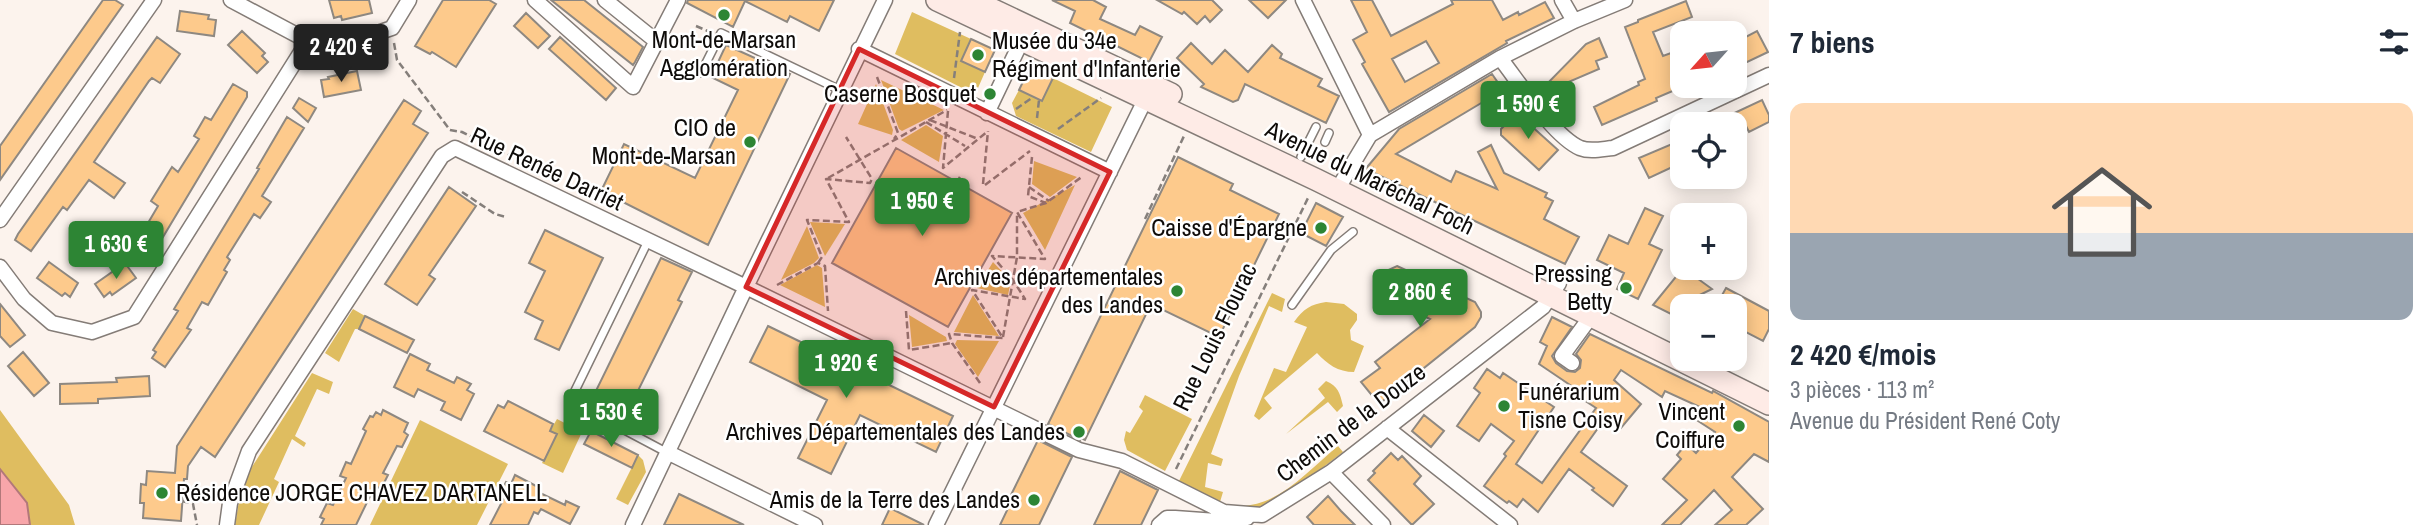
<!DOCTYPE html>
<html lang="fr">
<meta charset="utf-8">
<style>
body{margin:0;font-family:"Archivo Narrow",sans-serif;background:#f2f2f3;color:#1f2937;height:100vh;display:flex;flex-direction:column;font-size:26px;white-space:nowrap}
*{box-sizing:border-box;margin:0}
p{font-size:23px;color:#747a83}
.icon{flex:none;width:38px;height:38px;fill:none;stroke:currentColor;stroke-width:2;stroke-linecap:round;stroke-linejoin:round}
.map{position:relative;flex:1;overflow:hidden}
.details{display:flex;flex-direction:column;background:#fff;width:665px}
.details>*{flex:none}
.needle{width:46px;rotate:243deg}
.controls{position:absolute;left:1670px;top:21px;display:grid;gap:14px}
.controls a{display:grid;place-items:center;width:77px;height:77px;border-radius:14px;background:#fff;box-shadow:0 4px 18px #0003;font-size:35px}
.price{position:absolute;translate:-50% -60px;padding:0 16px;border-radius:7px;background:#2d8534;color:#fff;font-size:23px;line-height:46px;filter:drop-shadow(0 2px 4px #0008)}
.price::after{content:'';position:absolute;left:50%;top:42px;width:21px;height:16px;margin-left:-10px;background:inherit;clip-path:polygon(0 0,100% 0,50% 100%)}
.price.selected{background:#222;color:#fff}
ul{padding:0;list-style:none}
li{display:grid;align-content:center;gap:14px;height:371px;padding:0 21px}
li+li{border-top:2px solid #e0e1e3}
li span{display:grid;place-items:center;height:217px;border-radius:14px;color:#555}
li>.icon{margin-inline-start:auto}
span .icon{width:126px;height:126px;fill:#fffc;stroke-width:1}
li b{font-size:30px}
h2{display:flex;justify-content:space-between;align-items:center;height:84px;padding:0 21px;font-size:30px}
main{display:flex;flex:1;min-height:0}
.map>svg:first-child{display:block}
</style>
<main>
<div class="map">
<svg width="1769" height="525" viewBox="0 0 1769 525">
<rect width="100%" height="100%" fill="#fcf3ed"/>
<path fill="#dfbd60" d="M912,12L971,39L961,61L985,72L978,88L970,92L895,54Z
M1053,78L1112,107L1091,152L1016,116L1012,103L1019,90L1042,101Z
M881,80L944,110L902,131L899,129Z
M876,84L893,130L892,135L858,124Z
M926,125L943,136L939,162L901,140Z
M1034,161L1077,177L1050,197L1032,184Z
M1075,185L1045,250L1023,213Z
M810,222L845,224L825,256Z
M807,226L819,258L814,263L781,280Z
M993,262L1011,281L1008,295L977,288Z
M817,265L822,268L825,307L780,285Z
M1272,293L1285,299L1282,312L1269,306L1239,376L1211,454L1223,459L1221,466L1208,463L1205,487L1223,492L1220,502C1268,519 1304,474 1338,446L1343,452L1282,499L1263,508L1229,509L1178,483Z
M973,295L999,336L954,332Z
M1326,302L1344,304L1357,314V320L1350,330L1351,340L1364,346L1354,372C1338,372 1327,364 1317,353L1264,398L1272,408L1259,420L1254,416L1274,368L1286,372L1307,327L1294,322C1303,309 1311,304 1326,302Z
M353,309L365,316L359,329H355L339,362L325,353Z
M909,315L946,337L947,341L912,347Z
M957,340L999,341L978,377L955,344Z
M312,373L333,382L329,394L317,389L295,436L306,443L304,447L292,439L274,479L279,482L259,525H235L240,495L250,470Z
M1326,381C1338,386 1340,393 1343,406L1337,412L1328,402L1286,434L1325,398L1318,389Z
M1145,395L1192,419L1165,471L1127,450L1124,440L1126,431L1130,433L1143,411L1139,407Z
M0,410L69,505L75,525H0Z
M557,419L582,432L563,473L542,463L557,435L550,431Z
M420,420L508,464L477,525H370Z
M638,455L643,460L646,472L628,505L616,499Z"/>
<path fill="#f8a6aa" stroke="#b2787a" stroke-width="2" d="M0,469L27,503L30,525H0Z"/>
<path fill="#fdca8c" stroke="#8e8881" stroke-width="2" fill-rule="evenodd" d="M103,0H115L123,5L0,180V146Z
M329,0H369L372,13L342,20L341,16L334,18Z
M443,0H489L496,4L456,67L432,52L430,54L415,46Z
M551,0H584L643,47L635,62L633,65Z
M688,0H834L819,31L790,16L787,22L745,1L733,27L687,3Z
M1052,0H1093L1106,7L1100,19L1135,35L1140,26L1162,37L1149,62L1070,23L1075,11Z
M1157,0H1212L1222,10L1210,22L1205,16L1197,24L1184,12L1182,14Z
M1249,0H1286L1268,18Z
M1351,0H1372L1391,36L1453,4L1451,0H1492L1503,20L1518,12L1519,15L1545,2L1554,18L1506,41L1507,43L1389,112L1362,64L1365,62L1353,40L1367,32ZM1426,41L1439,63L1405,82L1392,59Z
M1686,1L1692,17L1653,32L1663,56L1682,49V87L1656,98L1657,101L1602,125L1594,107L1639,85L1638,82L1645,79L1625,27L1638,22V20Z
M180,11L209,15L208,19L216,20L214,36L177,31Z
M526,13L550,36L538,48L514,26Z
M242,31L265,53L262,56L268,62L257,73L228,45Z
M1757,31L1768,52L1743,64L1737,52L1742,50L1738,41Z
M157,37L180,54L160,83L152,78L149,81L94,162L125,183L114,198L89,180L67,210L63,207L31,251L15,240L18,234Z
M560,37L616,88L606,100L549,49Z
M1599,38L1607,57L1596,61L1599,69L1566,83L1568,85L1542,98L1538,93L1586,44Z
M971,39L995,50L985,72L961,61Z
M1191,43L1212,64L1225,50L1248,72L1272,45L1282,54L1280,58L1322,79L1318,86L1339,96L1326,123L1245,84L1238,100L1233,102L1201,87L1204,84L1177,58Z
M726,45L790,74L708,245L601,191L624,144L695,178L738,90L711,77Z
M1030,67L1053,78L1042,101L1019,90Z
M357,71L361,90L324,97L321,80L329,79L328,77Z
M1492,74L1503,90L1396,154L1451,182L1456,171L1497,189L1478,152L1491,145L1504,173L1547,193L1545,197L1553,201L1544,219L1579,237L1565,264L1374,173L1373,168L1365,173L1363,172L1399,129Z
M233,84L247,92V97L148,262L131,252L158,206L151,201L172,167L178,172L199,139L194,136L205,117L211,120Z
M299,98L316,108L308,122L293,108Z
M404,100L421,111L413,124L428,133L215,457L201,447L188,466L187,479H184L181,521L143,518L144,503H140L141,484L146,485L147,471L175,473L177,446Z
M1762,100L1769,115V122L1749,132L1745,124H1711Z
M1517,113L1558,150L1539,170L1501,135V129Z
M287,117L304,128L262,196L271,202L260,218L254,214L227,257L230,260L224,270L227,272L208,305L202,302L187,328L191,330L165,367L152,358L156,352L153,350L178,311L174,309L259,169L257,168Z
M1672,144L1681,163L1649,178L1639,158Z
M896,148L1012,213L948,327L832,263Z
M1178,157L1233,184L1230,190L1279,214L1219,337L1151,304L1085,440L1081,438L1080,440L1048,424Z
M449,187L476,206L429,275L435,279L417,305L385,284Z
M1316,203L1343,217L1326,246L1301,233Z
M1645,208L1663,216L1649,244L1662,250L1638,299L1617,289L1624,273L1597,260L1609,235L1628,244Z
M545,230L603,258L559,350L535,339L543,321L525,312L545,271L529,263Z
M661,258L692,272L678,300L682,302L624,419L590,403Z
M49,262L78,283L70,297L65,293L62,296L37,278Z
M125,263L136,278L112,295L110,292L104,297L95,284Z
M1397,266L1475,302L1481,312V317L1475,327L1379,404L1361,382L1380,368L1375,362L1430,319L1375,293L1384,272Z
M1683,268L1712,289L1681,304L1673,315L1653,305Z
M1726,288L1769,311V329L1763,341L1734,326V306H1716Z
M0,304L25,335L10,347L0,336Z
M365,316L414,340L407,353L359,329Z
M1552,317L1572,327L1552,356L1556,363L1567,371L1575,372L1580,368L1581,360L1576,354L1590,334L1712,393L1713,391L1769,422V462L1754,454L1732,477L1763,509L1746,525H1715L1732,510L1714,490L1680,525H1662L1687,500L1663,479L1681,459L1677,455L1686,444L1696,453L1715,432L1695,419L1702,408L1665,391L1662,397L1621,370L1614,380L1641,404L1621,428L1606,417L1581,452L1627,486L1613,506L1592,490L1594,488L1569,469L1538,512L1523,499L1517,507L1509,501L1507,503L1484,486L1506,456L1504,454L1514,441L1491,424L1479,441L1457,426L1480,393L1474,388L1487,369L1500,378L1503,373L1554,407L1516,464L1542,483L1596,408L1570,391L1573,387L1539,364L1547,346L1540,342Z
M768,326L953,416L936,452L860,415L831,474L798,458L827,400L750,362Z
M23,352L49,383L34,396L8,366Z
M410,354L430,364L427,370L454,383L457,377L471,384L467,390L474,394L461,420L441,410L445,402L418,389L414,397L394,387Z
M149,376L150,396L98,399V403L60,404V384L117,382L116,378Z
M508,401L553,424L550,431L557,434L544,461L484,431L498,405L504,408Z
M383,410L408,423L404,432L408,435L402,447L397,446L383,473L388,475L381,489L377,487L374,493L372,492L356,525H321L324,519L320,517L327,503L333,505L346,478L340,476L346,462L351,464L366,431L363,429L370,416L373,417L376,412L381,415Z
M1424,415L1444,431L1431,447L1412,431Z
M591,431L638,455L632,468L584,444Z
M1038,440L1072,457L1039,525H1000L1011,502L1008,501Z
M1391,453L1398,460L1402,456L1421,476L1414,484L1434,504L1412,525L1368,480L1375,473L1373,471Z
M1120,471L1158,490L1141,525H1094Z
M515,475L540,488L538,492L565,505L566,501L579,507L570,524L541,509L538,514L534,512L528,525H490L504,498L499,496L506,482L511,484Z
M679,494L744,525H664Z
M1328,496L1341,511L1355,525H1314L1307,517Z
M890,508L924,525H882Z"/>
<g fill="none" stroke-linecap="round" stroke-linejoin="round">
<defs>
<path id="service" d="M701,73L721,33L840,90
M1325,142L1329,133
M1301,157L1316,127
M648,241L570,401L666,452
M1292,305L1331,250L1353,232"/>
<path id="minor" d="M231,0L308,41
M535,0L633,87L678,0
M605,0L656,41
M885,0L746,287L1079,450L1122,461L1224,512L1262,515L1331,472L1543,307L1559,283
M1303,0L1370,135
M1562,0L1574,21
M859,49L1110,172
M1500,58C1519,82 1553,136 1580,148C1590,152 1602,149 1613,148L1769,75
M987,113L1022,40
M1337,190L1370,135L1500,58L1574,21L1625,0
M0,220L154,0
M0,267L24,299L52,323L92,332L134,317L308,41L351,42L392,28L409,0
M1572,363L1562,356L1600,304
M1387,428L1510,525
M667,452L815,525
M1331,472L1383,525
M227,525L230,503L249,451L442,156L455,148L746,287L633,525
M936,525L1146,98
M1159,525L1167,518H1175L1230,522L1247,518"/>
<path id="secondary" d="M937,0L1317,180L1769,404
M972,0L1171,94"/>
</defs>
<use href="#service" stroke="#847c77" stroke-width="10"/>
<use href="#minor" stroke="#847c77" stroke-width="17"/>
<use href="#secondary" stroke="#847c77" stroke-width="24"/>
<path stroke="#857f7b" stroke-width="2.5" stroke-dasharray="7 3.5" stroke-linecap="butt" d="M696,26L710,32
M394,43L397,60L450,130
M877,77L898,133L894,139
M954,78L960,32
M1016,109L1033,97
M948,111L943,168L988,131
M1037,118L1039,100
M930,120L978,139
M926,122L965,146
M1058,129L1101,98
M450,130L462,132L524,162
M1032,157L1028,196L1046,203
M828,178L947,110
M957,182L960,177
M983,184L988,131
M985,185L1030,151
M1029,187L1049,201
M462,192L495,214L506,217
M1145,219L1184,136
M818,263L822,257L807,220L849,222L826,179L870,183L872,179L846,137
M777,285L818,263L825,266L828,311
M906,311L909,350L952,343
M1003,337L1017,257V215
M980,383L952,343L949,334L1003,338L972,290L1025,299L1013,280L992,256L1045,259L1017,212L1046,203L1083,176
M1176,469L1308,198
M182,501L193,504L197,525"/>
<use href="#service" stroke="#fff" stroke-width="7"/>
<use href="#minor" stroke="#fff" stroke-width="14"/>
<use href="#secondary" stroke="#feebe6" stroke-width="21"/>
</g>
<path fill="#d62828" fill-opacity="0.2" stroke="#d62828" stroke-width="5" stroke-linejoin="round" d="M859,49L1110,172L994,407L746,287Z"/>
<g fill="#2d8534" stroke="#fff" stroke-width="2.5">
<circle cx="724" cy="15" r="7"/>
<circle cx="978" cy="55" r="7"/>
<circle cx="990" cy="94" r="7"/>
<circle cx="750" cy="142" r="7"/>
<circle cx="1321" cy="228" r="7"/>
<circle cx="1626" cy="288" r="7"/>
<circle cx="1177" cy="291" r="7"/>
<circle cx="1504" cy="406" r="7"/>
<circle cx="1739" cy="426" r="7"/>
<circle cx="1079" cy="432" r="7"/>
<circle cx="162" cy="493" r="7"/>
<circle cx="1034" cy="500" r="7"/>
</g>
<g text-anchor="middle" stroke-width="5" stroke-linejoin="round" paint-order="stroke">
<g font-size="24" fill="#0e0b09" stroke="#fff" text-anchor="end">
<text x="724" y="48" text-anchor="middle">Mont-de-Marsan<tspan x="724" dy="28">Agglomération</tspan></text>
<text x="992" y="49" text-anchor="start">Musée du 34e<tspan x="992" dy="28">Régiment d'Infanterie</tspan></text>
<text x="976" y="102">Caserne Bosquet</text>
<text x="736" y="136">CIO de<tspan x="736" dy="28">Mont-de-Marsan</tspan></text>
<text x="1307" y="236">Caisse d'Épargne</text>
<text x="1612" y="282">Pressing<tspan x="1612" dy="28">Betty</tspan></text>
<text x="1163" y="285">Archives départementales<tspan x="1163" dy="28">des Landes</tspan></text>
<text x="1518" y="400" text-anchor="start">Funérarium<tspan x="1518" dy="28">Tisne Coisy</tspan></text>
<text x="1725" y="420">Vincent<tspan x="1725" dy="28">Coiffure</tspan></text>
<text x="1065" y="440">Archives Départementales des Landes</text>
<text x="176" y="501" text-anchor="start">Résidence JORGE CHAVEZ DARTANELL</text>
<text x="1020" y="508">Amis de la Terre des Landes</text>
</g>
<g font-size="24" fill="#0e0b09" stroke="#fff">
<text transform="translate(547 169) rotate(25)" y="8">Rue Renée Darriet</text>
<text transform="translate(1370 178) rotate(26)" y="8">Avenue du Maréchal Foch</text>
<text transform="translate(1215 337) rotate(-64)" y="8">Rue Louis Flourac</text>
<text transform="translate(1351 423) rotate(-37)" y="8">Chemin de la Douze</text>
</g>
</g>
</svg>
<div class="controls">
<a><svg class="needle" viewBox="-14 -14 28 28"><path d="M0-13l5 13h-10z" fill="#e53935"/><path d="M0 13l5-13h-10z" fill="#747a83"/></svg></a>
<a><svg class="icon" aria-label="locate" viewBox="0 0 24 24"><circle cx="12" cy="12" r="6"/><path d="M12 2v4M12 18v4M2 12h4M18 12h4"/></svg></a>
<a>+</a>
<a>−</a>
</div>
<b class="price selected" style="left:341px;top:84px">2 420 €</b>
<b class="price" style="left:1528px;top:141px">1 590 €</b>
<b class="price" style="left:922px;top:238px">1 950 €</b>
<b class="price" style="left:116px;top:281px">1 630 €</b>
<b class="price" style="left:1420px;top:329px">2 860 €</b>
<b class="price" style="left:846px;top:400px">1 920 €</b>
<b class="price" style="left:611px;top:449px">1 530 €</b>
</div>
<section class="details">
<h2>7 biens<svg class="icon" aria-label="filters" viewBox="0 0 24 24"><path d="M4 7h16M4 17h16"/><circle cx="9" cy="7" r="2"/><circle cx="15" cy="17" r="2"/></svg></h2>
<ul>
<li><span style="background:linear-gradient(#ffd9b3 60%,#9aa5b1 0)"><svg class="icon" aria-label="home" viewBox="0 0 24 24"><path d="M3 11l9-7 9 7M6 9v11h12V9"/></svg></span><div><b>2 420 €/mois</b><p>3 pièces · 113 m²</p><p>Avenue du Président René Coty</p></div></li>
</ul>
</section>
</main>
